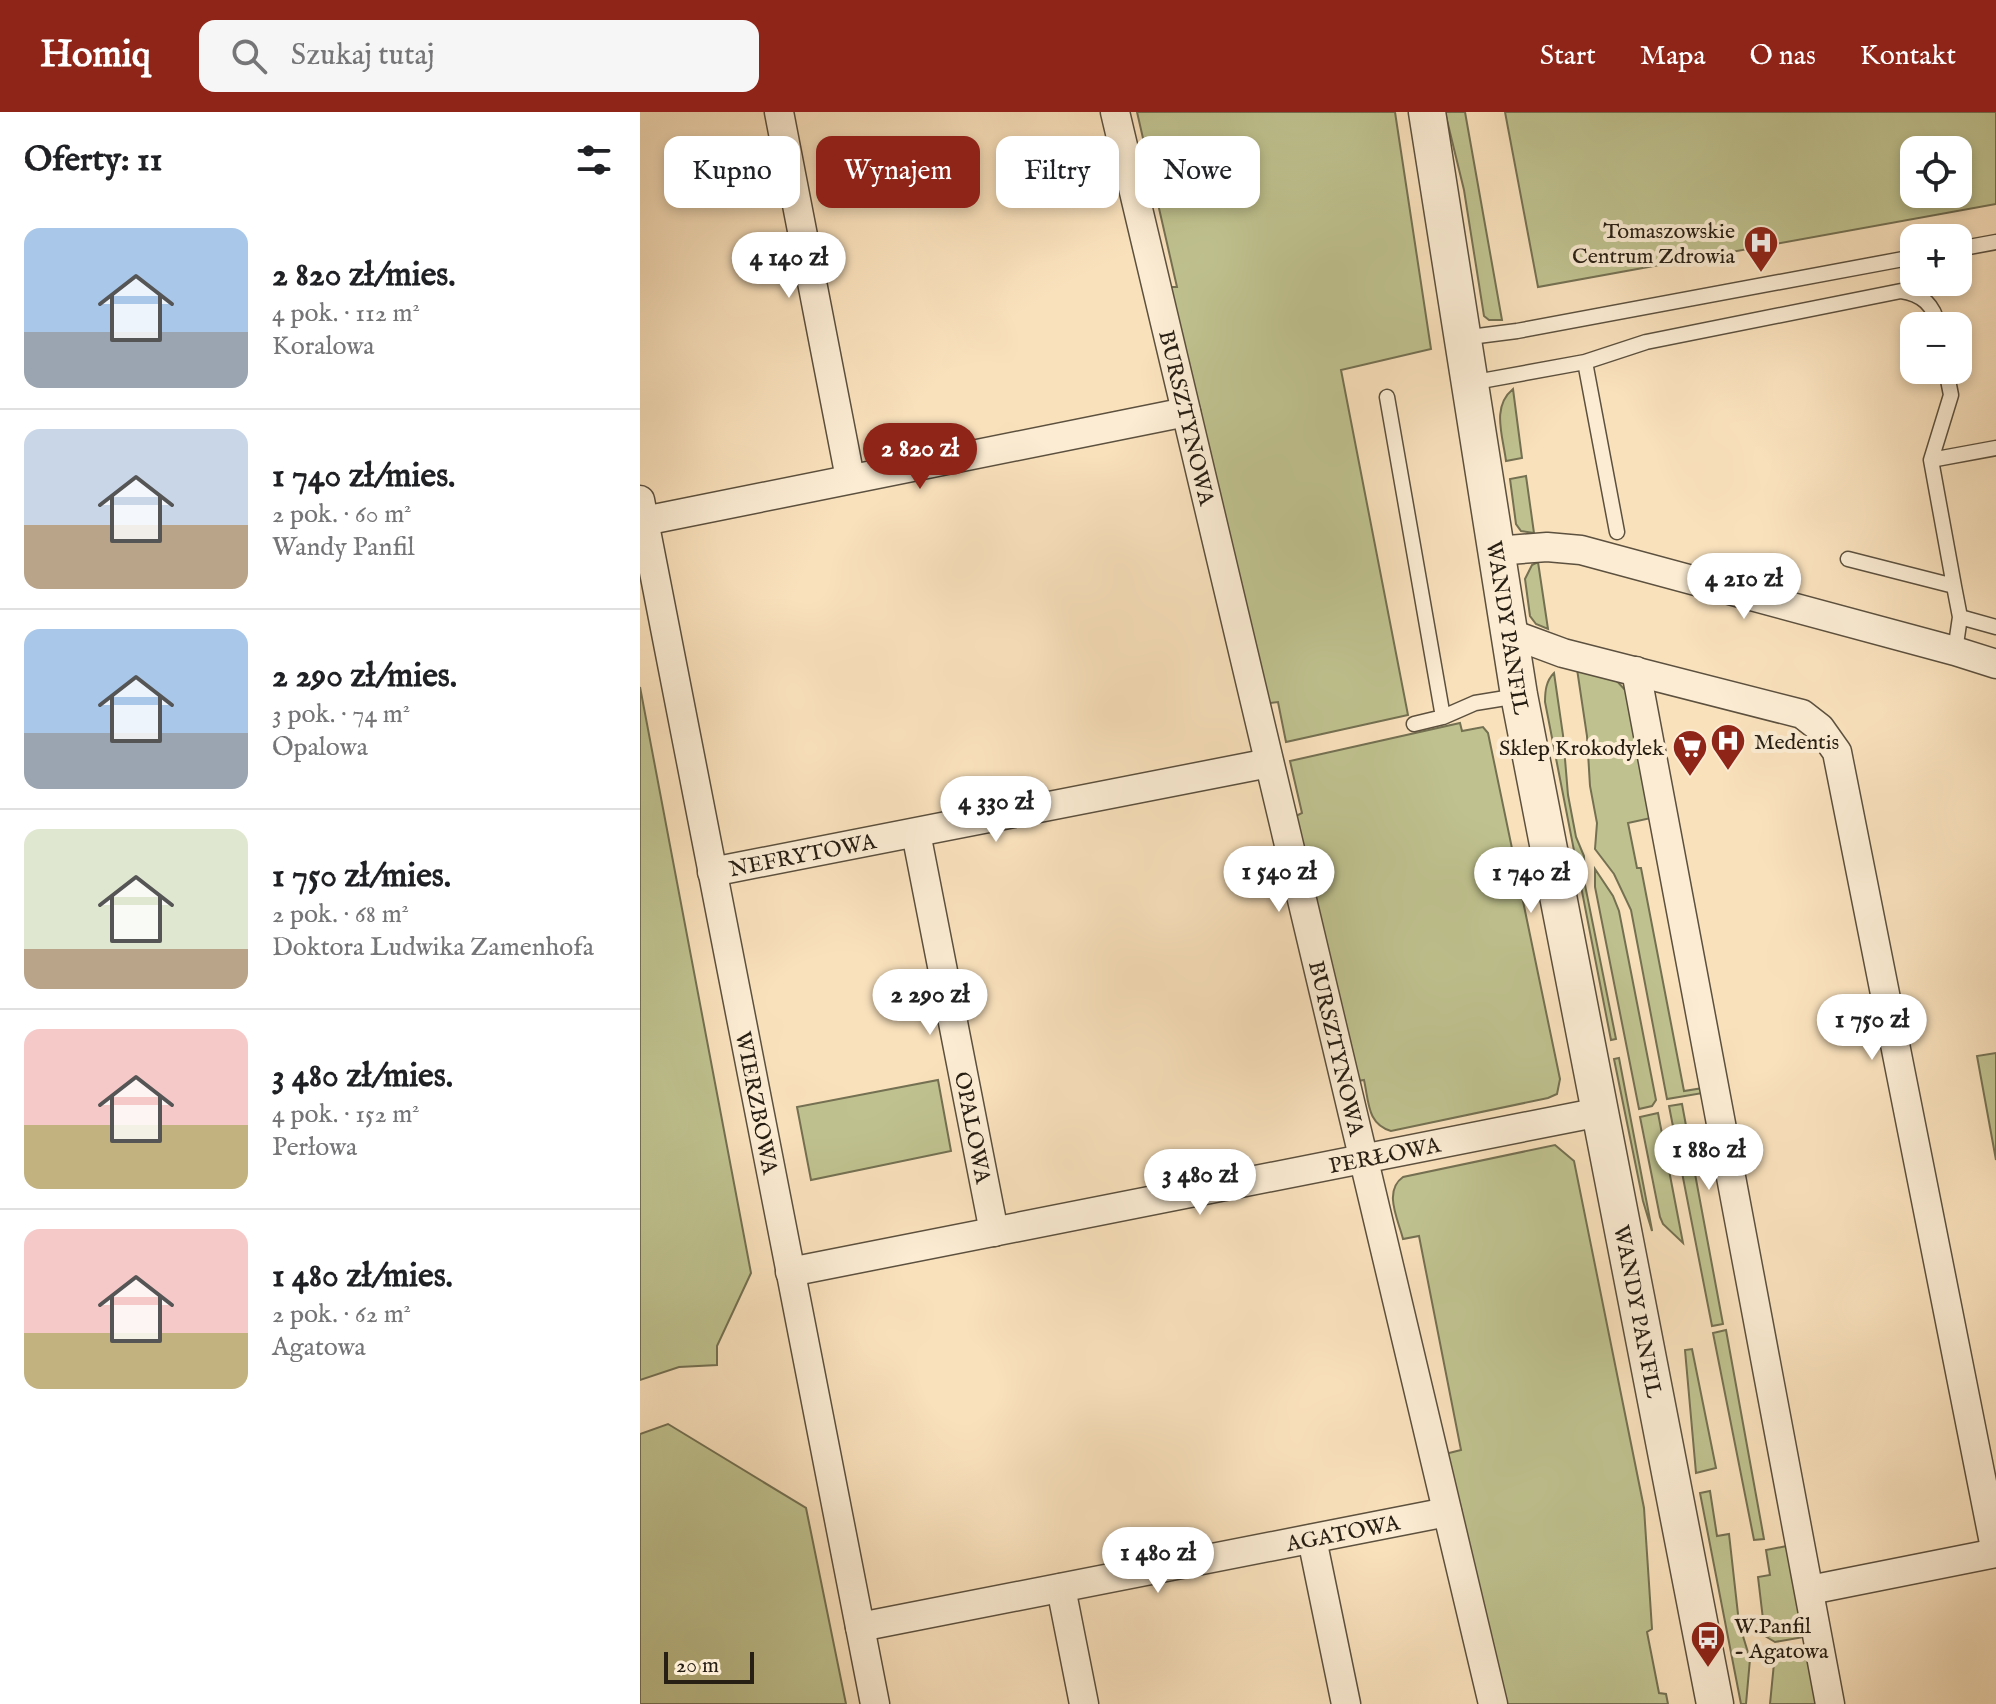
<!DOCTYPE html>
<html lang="pl">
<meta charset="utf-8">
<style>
body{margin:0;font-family:"IM FELL English",serif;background:#f6f6f6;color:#202124;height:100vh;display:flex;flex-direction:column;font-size:30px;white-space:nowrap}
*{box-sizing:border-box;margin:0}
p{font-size:26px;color:#757577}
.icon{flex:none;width:44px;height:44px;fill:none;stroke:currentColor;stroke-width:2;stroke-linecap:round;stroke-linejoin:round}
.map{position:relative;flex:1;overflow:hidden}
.side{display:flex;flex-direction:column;background:#fff;width:640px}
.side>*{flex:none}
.top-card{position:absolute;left:24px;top:24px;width:760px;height:72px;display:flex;gap:16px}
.controls{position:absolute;left:1260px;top:24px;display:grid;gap:16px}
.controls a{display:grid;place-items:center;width:72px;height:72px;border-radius:16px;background:#fff;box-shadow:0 4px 12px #0003;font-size:40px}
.scale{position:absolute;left:24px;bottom:20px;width:90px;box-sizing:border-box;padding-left:8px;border:4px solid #281f14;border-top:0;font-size:22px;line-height:28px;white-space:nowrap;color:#281f14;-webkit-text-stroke:6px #fbecd3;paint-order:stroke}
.price{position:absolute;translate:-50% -68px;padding:0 18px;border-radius:28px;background:#fff;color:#222;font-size:26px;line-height:52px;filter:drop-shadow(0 2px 4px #0008)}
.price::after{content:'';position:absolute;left:50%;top:48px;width:24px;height:18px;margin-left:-12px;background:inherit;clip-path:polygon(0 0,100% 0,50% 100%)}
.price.selected{background:#8f2418;color:#fff}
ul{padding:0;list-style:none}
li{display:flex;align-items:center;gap:24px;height:200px;padding:0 24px}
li+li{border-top:2px solid #e0e0e0}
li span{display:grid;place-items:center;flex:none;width:224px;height:160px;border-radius:16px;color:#555}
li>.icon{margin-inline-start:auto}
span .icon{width:96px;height:96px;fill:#fffc;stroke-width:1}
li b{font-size:34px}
h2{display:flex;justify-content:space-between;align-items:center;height:96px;padding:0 24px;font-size:34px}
.tag{padding:0 28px;border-radius:16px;background:#fff;box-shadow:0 4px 12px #0003;font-size:28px;line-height:72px}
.tag.selected{background:#8f2418;color:#fff}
header{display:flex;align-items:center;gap:48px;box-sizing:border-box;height:112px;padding:0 40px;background:#8f2418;color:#fff}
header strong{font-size:38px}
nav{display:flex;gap:44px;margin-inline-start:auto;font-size:28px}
.search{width:560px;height:72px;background:#f6f6f6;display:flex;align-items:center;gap:20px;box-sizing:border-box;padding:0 28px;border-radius:16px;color:#757577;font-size:30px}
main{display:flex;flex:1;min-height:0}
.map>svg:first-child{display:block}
</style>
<header>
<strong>Homiq</strong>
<div class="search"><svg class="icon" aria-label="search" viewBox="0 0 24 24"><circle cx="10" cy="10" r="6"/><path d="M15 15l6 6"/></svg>Szukaj tutaj</div>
<nav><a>Start</a><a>Mapa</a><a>O nas</a><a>Kontakt</a></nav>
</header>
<main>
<section class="side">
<h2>Oferty: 11<svg class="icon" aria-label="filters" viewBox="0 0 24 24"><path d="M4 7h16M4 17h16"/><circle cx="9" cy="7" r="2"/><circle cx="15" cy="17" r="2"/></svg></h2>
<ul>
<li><span style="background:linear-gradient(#a9c7e8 65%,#9aa5b1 0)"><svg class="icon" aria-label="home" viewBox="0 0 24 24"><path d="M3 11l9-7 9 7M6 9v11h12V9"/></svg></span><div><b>2 820 zł/mies.</b><p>4 pok. · 112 m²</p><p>Koralowa</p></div></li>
<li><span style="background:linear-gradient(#c9d6e8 60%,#b9a48a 0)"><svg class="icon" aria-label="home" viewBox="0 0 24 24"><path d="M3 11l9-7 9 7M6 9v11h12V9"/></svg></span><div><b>1 740 zł/mies.</b><p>2 pok. · 60 m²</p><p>Wandy Panfil</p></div></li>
<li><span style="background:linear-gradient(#a9c7e8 65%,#9aa5b1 0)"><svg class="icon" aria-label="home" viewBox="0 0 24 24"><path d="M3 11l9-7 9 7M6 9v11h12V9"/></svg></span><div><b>2 290 zł/mies.</b><p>3 pok. · 74 m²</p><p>Opalowa</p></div></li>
<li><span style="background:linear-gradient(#dfe7d0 75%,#b9a48a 0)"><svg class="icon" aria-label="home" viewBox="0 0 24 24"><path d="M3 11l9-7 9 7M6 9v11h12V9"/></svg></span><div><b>1 750 zł/mies.</b><p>2 pok. · 68 m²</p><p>Doktora Ludwika Zamenhofa</p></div></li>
<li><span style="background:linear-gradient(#f6c9c9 60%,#c2b280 0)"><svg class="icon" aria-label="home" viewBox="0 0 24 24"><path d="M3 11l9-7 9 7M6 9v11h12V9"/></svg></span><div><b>3 480 zł/mies.</b><p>4 pok. · 152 m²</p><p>Perłowa</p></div></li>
<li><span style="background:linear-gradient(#f6c9c9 65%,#c2b280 0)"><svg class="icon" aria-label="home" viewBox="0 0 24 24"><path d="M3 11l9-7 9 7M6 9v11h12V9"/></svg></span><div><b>1 480 zł/mies.</b><p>2 pok. · 62 m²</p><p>Agatowa</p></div></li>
</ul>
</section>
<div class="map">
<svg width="1356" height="1592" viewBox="0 0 1356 1592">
<rect width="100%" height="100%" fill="#f9e1bc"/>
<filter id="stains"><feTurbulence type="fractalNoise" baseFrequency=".0025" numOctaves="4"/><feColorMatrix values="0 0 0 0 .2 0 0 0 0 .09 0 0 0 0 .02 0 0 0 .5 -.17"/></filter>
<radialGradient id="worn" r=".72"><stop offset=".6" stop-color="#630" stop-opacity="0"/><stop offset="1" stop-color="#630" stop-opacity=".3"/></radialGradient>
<path fill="#bfc28f" stroke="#747052" stroke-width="2" fill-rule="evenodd" d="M497,0H755L791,237L701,258L768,603L646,630L638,590L629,591L530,175H537Z
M805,0H825L862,208H849L844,204L824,78Z
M865,0H1356V92L898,175ZM1274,38H1318V82H1274Z
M873,277L882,346L866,349C863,324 851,295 873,277Z
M886,364L894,421L881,419L876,412L870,367Z
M898,450L908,517L896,512L890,504L885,467L892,453Z
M937,557L974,566L988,581L1011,706L988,711L997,756H1001L1044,979L1063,976V981L1027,987L991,798L974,762L955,737L957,711L950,674L947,624Z
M914,561L923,623L928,683L936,725L944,744L945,773L976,927L971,928L905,590C905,579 906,569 914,561Z
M0,575L111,1161L77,1234V1253L39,1255L0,1268Z
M820,611L822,619L843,615L848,621L920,967L917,982L908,986L751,1019C727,1012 729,990 724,968L718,969L656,704L662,701L650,649Z
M955,757L973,784L979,799L1016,988L1012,994L999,997L955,775Z
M1356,941V1048L1337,944Z
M979,946L1012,1118V1119L1003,1089L974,947Z
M298,968L311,1039L171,1068L157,995Z
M1042,992L1083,1212L1072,1214L1029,994Z
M1018,1001L1043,1131L1023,1112L1020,1105L1000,1005Z
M915,1033L934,1049L1004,1396L1012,1517L1007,1520L1019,1581L1026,1582L1028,1592H863L801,1343L821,1338L779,1124L763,1127C758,1107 743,1079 763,1065Z
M1086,1218L1124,1427L1114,1428L1073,1221Z
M1052,1237L1076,1356L1056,1361L1045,1238Z
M28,1312L166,1396L206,1592H0V1322Z
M1070,1379L1077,1424L1089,1422L1099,1511L1110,1547L1106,1592H1101L1060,1381Z
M1147,1434L1164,1525L1135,1530L1125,1524L1118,1465L1130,1463L1126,1438Z
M1165,1534L1176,1592H1130L1135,1541Z"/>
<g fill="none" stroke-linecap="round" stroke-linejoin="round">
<defs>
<path id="service" d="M1318,137L1356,130
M822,226L877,219L1274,145
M945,250L977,420
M830,271L945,250L1006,230L1261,179C1282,182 1294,193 1298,214
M747,285L803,605
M1291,348L1356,336
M1208,447L1314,474L1291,348L1311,283L1306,258
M1314,474L1320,505L1356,515
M1315,539L1320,505
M774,612L803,605L835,591L878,584"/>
<g id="minor">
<path d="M139,0L210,366"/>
<path id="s1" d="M475,0L853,1592"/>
<path id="s2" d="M0,388L235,1592"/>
<path d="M4,409L546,300"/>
<path d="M855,439L907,435L941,438L1315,539L1356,552"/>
<path d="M869,521L923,541L1162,602L1180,616L1197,640L1356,1441"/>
<path d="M996,559L1190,1592"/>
<path id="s3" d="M276,721L354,1120"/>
<path id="s4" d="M72,760L629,651"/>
<path id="s5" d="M150,1160L960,1000"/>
<path d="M672,1427L706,1592"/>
<path d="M421,1476L444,1592"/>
<path d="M1170,1478L1356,1441"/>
<path id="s6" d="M220,1515L807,1400"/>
</g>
<g id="tertiary">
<path id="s7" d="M787,0L879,583L1075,1592"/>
</g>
</defs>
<use href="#service" stroke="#5c503e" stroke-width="17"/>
<use href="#minor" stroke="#5c503e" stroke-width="31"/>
<use href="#tertiary" stroke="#5c503e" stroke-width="39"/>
<use href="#service" stroke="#fbecd3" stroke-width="14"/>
<use href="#minor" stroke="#fbecd3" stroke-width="28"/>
<use href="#tertiary" stroke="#fbecd3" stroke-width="36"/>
</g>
<defs>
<symbol id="hospital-pin" viewBox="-11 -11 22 30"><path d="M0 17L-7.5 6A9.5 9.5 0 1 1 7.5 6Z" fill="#8f2418" stroke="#fbecd3"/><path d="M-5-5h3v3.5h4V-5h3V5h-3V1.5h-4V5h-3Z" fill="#fff"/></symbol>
<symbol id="supermarket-pin" viewBox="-11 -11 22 30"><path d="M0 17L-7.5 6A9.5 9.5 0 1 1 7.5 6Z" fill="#8f2418" stroke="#fbecd3"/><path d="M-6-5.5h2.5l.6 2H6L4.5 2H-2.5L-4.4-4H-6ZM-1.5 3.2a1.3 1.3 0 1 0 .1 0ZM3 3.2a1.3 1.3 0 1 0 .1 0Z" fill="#fff"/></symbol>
<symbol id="bus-pin" viewBox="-11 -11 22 30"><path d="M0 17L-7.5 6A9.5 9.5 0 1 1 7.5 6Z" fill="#8f2418" stroke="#fbecd3"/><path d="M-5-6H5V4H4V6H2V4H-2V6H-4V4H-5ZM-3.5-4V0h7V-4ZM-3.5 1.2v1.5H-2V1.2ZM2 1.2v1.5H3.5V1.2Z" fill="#fff"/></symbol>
</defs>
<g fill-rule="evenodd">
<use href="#hospital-pin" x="1101" y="111" width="40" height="54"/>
<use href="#hospital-pin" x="1068" y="609" width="40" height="54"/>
<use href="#supermarket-pin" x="1030" y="615" width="40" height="54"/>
<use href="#bus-pin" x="1048" y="1506" width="40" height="54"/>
</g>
<g text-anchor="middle" stroke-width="8" stroke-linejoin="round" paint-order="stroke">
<g font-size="22" fill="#281f14" stroke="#fbecd3" text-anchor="end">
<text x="1095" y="126">Tomaszowskie<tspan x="1095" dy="25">Centrum Zdrowia</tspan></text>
<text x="1114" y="637" text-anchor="start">Medentis</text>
<text x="1024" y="643">Sklep Krokodylek</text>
<text x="1094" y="1521" text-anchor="start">W.Panfil<tspan x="1094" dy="25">- Agatowa</tspan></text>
</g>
<g font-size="22" fill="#281f14" stroke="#fbecd3">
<text dy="8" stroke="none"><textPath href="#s1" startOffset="314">BURSZTYNOWA</textPath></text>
<text dy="8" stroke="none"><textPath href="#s7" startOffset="522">WANDY PANFIL</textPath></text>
<text dy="8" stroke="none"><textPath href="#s4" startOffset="92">NEFRYTOWA</textPath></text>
<text dy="8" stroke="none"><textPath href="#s1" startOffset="962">BURSZTYNOWA</textPath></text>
<text dy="8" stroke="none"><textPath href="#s2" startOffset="614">WIERZBOWA</textPath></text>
<text dy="8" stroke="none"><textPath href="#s3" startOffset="300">OPALOWA</textPath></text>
<text dy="8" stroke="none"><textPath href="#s5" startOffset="606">PERŁOWA</textPath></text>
<text dy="8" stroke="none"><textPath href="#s7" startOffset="1218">WANDY PANFIL</textPath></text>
<text dy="8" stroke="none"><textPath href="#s6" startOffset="492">AGATOWA</textPath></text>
</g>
</g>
<rect width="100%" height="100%" filter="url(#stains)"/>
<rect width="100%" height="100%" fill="url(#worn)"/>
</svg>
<div class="controls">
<a><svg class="icon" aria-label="locate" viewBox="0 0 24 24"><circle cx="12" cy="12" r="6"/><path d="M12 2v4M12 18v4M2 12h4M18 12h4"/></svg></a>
<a>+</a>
<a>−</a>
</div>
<div class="scale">20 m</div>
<b class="price" style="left:149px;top:188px">4 140 zł</b>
<b class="price selected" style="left:280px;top:379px">2 820 zł</b>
<b class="price" style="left:1104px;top:509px">4 210 zł</b>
<b class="price" style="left:356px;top:732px">4 330 zł</b>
<b class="price" style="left:639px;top:802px">1 540 zł</b>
<b class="price" style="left:891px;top:803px">1 740 zł</b>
<b class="price" style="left:290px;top:925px">2 290 zł</b>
<b class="price" style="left:1232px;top:950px">1 750 zł</b>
<b class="price" style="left:1069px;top:1080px">1 880 zł</b>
<b class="price" style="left:560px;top:1105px">3 480 zł</b>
<b class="price" style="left:518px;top:1483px">1 480 zł</b>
<div class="top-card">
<a class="tag">Kupno</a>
<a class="tag selected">Wynajem</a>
<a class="tag">Filtry</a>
<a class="tag">Nowe</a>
</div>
</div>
</main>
